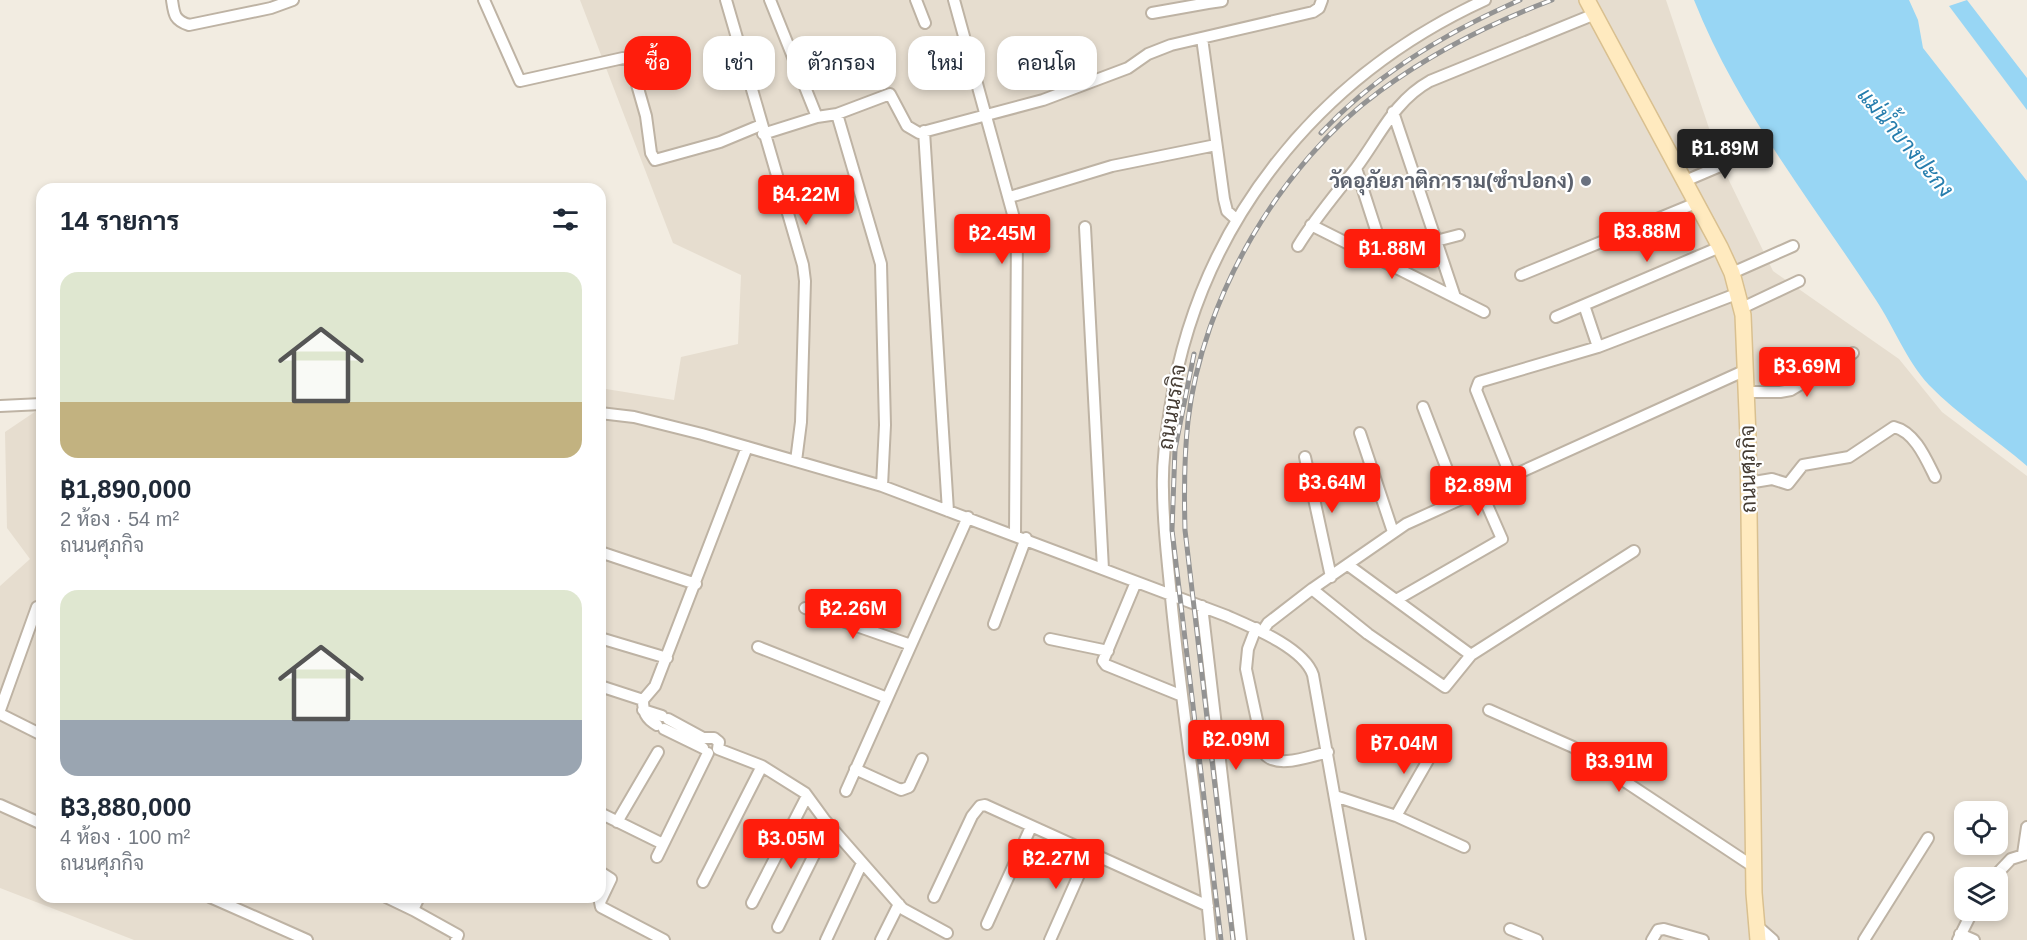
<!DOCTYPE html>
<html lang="th">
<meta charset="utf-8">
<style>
body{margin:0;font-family:Helvetica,Sarabun,sans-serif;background:#f6f6f7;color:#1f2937;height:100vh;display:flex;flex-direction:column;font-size:22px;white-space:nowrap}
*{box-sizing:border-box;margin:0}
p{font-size:20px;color:#747a83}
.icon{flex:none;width:33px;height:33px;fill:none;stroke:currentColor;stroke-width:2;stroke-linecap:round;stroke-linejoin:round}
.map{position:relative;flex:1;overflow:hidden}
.details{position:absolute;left:36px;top:183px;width:570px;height:720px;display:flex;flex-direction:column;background:#fff;border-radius:18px;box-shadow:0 3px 9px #0003}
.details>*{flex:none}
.hud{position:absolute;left:624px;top:36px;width:570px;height:54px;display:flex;gap:12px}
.fabs{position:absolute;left:1954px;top:801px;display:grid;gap:12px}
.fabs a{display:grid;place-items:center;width:54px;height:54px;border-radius:12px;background:#fff;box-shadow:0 3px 9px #0003;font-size:30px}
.price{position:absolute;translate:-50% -51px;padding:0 14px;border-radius:6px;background:#ff1d0c;color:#fff;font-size:20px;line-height:39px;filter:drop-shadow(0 2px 3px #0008)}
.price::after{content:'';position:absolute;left:50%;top:36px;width:18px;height:14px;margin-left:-9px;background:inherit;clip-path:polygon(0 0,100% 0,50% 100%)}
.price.on{background:#222;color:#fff}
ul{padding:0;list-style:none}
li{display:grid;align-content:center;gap:12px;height:318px;padding:0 24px}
li span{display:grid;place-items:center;height:186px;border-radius:18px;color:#555}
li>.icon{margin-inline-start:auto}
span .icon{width:108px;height:108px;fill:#fffc;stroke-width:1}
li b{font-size:26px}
h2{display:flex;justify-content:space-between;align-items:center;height:72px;padding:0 24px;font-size:26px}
.pill{padding:0 21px;border-radius:18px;background:#fff;box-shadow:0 3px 9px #0003;font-size:21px;line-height:54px}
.pill.on{background:#ff1d0c;color:#fff}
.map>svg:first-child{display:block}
</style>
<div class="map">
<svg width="2027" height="940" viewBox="0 0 2027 940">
<rect width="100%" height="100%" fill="#f2ece1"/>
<path fill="#e6ddcf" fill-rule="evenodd" d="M580,0H1666L1721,164L1773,271L1899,359L1942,412L2027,476V940H134L0,888V586L30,559L7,528L5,432L42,407V897H600V388L674,400L681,357L738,344L741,275L673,243ZM1965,812H1998V844H1965ZM1965,878H1998V910H1965Z"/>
<path fill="#98d6f4" d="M1694,0H1909L1918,20L1923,48L2027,181V466C1995,438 1959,416 1929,385C1906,360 1894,327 1876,300C1812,202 1737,109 1694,0Z
M1967,0L2027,78V110L1949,6Z"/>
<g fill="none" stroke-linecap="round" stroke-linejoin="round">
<defs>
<path id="street" d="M172,0C174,14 174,20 189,25L271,8L293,0
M484,0L520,81L623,58L630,60L646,116L651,153L655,160L720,142L761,125
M726,0L803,265L805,281L801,422L796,461
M770,0L817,117
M916,0L925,23
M954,0L1017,229L1015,534
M1208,3L1222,1
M1152,13L1208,3V0
M1202,38L1224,199L1227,211L1237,220
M1393,112L1455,297
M837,114L881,264L885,425L882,486
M924,131L948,511
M763,134L817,117L837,114L890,94L907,126L919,133L1043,100L1128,68L1148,54L1171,45L1313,12L1319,8L1322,0
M1356,168L1386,261
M1685,181L1732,161L1739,151
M1418,186L1438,181
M1010,197L1112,166L1216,145
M1311,225L1484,312
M1085,227L1103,569
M1436,241L1459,235
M1298,246C1315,218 1336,194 1356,168C1380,136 1394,101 1430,81L1595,14
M1732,273L1793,246
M1521,275L1696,203
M1584,305L1720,247
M1742,308L1799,281
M1556,317L1584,305L1598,347
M1746,392H1780L1791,390L1853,353
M0,406L42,404
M1423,407L1458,498
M600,413L634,417L702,434L882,486L1227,616C1252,627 1304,648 1313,675L1360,940
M1360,433L1393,532
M1305,457L1331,577
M1511,477L1476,390L1479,382L1598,347L1739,293
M1748,483L1772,479L1788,484L1803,465L1849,457L1894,427C1915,432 1926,459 1935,477
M600,552L696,584
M1348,565L1471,655
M1136,582L1103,661L1106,665L1180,695
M1312,589L1368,634L1445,687L1471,655L1634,551
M1396,600L1502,539L1480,489
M1202,606L1241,940
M805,608L911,645
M994,624L1026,538
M1256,628L1248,649L1246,669L1264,753C1276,770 1310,756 1328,752
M1262,632L1268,623L1312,589L1406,524L1746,370
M600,638L667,658
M1050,639L1108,651
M758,647L887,698
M600,686L643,700L655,686L747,447
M643,700C643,712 646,719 657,725
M0,710L37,607
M643,710L662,716
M1489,710L1573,747L1754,867
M0,714L42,735
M668,719L703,738H714L719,742L718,749
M664,729L703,748
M718,749L762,766L805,793L824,819L903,909L947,933
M855,769L901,790L909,787L922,759
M846,791L968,517
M1335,796L1396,816L1464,847
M0,805L42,824
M600,813L663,844
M1396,816L1435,748
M617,822L658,752
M2023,854L2027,827
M657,857L708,753
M600,872L611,879L600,902L601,907L664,940
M1993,878L2011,859L2027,854
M703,882L762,766
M210,897L307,940
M386,897L413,910
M419,897L413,910L458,935L456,940
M934,897L972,816L980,806L985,805L1208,906
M752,903L807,796
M987,924L1031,827
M1756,925L1773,940
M778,927L829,825
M1510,929L1537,940
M1960,934L1974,940
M826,940L862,863
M881,940L899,904
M1050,940L1089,852
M1211,940C1201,825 1182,712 1171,597C1168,562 1163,526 1163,490C1162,463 1166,436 1170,409C1198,225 1317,77 1485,0
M1652,940L1658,930L1664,929L1703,940
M1864,940L1928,838
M1958,940L1973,910"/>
<path id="secondary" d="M1587,0L1720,247L1732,273L1743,315L1748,437L1754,893L1758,940"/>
</defs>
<use href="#street" stroke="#beb3a4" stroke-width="14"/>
<use href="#secondary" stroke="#d9c090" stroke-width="18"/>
<use href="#street" stroke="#fff" stroke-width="10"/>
<use href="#secondary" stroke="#ffeabf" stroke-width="15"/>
<defs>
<path id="rail" d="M1321,133C1376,74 1447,32 1520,0
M1194,354L1175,449L1172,530L1221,940
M1233,940L1185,530C1184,493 1184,457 1188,421C1202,298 1280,164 1380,91C1432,53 1491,23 1552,0"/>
</defs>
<use href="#rail" stroke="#939393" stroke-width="5"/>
<use href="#rail" stroke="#fff" stroke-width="3" stroke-dasharray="9" stroke-linecap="butt"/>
</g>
<circle fill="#6b7280" stroke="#fff" stroke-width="2" cx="1586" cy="181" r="6"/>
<g text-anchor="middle" stroke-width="4.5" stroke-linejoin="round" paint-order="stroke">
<g font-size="21" font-weight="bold" fill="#5b616d" stroke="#fff" text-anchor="end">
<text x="1574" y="188">วัดอุภัยภาติการาม(ซำปอกง)</text>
</g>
<g font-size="21" fill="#443b32" stroke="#fff">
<text transform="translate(1172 407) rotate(-81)" y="7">ถนนนรกิจ</text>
<text transform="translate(1748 469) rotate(-91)" y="7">ถนนศุภกิจ</text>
</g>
<g font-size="22" font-style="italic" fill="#257dad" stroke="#fff">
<text transform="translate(1906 142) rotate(50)" y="8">แม่น้ำบางปะกง</text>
</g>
</g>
</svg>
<div class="fabs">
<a><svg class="icon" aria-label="locate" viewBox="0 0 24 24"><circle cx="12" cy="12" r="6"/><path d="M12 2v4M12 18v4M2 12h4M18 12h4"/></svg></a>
<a><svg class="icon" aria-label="layers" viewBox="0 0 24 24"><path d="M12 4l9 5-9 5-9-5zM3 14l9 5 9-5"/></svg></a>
</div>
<b class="price on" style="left:1725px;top:180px">฿1.89M</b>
<b class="price" style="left:806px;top:226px">฿4.22M</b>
<b class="price" style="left:1647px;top:263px">฿3.88M</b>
<b class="price" style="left:1002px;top:265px">฿2.45M</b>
<b class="price" style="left:1392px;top:280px">฿1.88M</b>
<b class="price" style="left:1807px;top:398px">฿3.69M</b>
<b class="price" style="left:1332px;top:514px">฿3.64M</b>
<b class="price" style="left:1478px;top:517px">฿2.89M</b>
<b class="price" style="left:853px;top:640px">฿2.26M</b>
<b class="price" style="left:1236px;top:771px">฿2.09M</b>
<b class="price" style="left:1404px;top:775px">฿7.04M</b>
<b class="price" style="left:1619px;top:793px">฿3.91M</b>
<b class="price" style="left:791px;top:870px">฿3.05M</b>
<b class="price" style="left:1056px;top:890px">฿2.27M</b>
<div class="hud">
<a class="pill on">ซื้อ</a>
<a class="pill">เช่า</a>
<a class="pill">ตัวกรอง</a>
<a class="pill">ใหม่</a>
<a class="pill">คอนโด</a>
</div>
<section class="details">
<h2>14 รายการ<svg class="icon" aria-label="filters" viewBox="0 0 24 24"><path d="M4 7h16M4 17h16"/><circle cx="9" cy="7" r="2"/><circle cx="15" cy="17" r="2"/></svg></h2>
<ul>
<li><span style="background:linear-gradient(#dfe7d0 70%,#c2b280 0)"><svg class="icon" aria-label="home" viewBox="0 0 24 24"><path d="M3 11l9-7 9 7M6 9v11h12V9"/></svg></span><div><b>฿1,890,000</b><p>2 ห้อง · 54 m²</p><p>ถนนศุภกิจ</p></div></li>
<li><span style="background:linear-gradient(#dfe7d0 70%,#9aa5b1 0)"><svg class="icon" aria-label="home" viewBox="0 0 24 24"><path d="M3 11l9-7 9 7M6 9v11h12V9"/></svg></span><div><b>฿3,880,000</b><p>4 ห้อง · 100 m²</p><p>ถนนศุภกิจ</p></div></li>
</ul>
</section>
</div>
